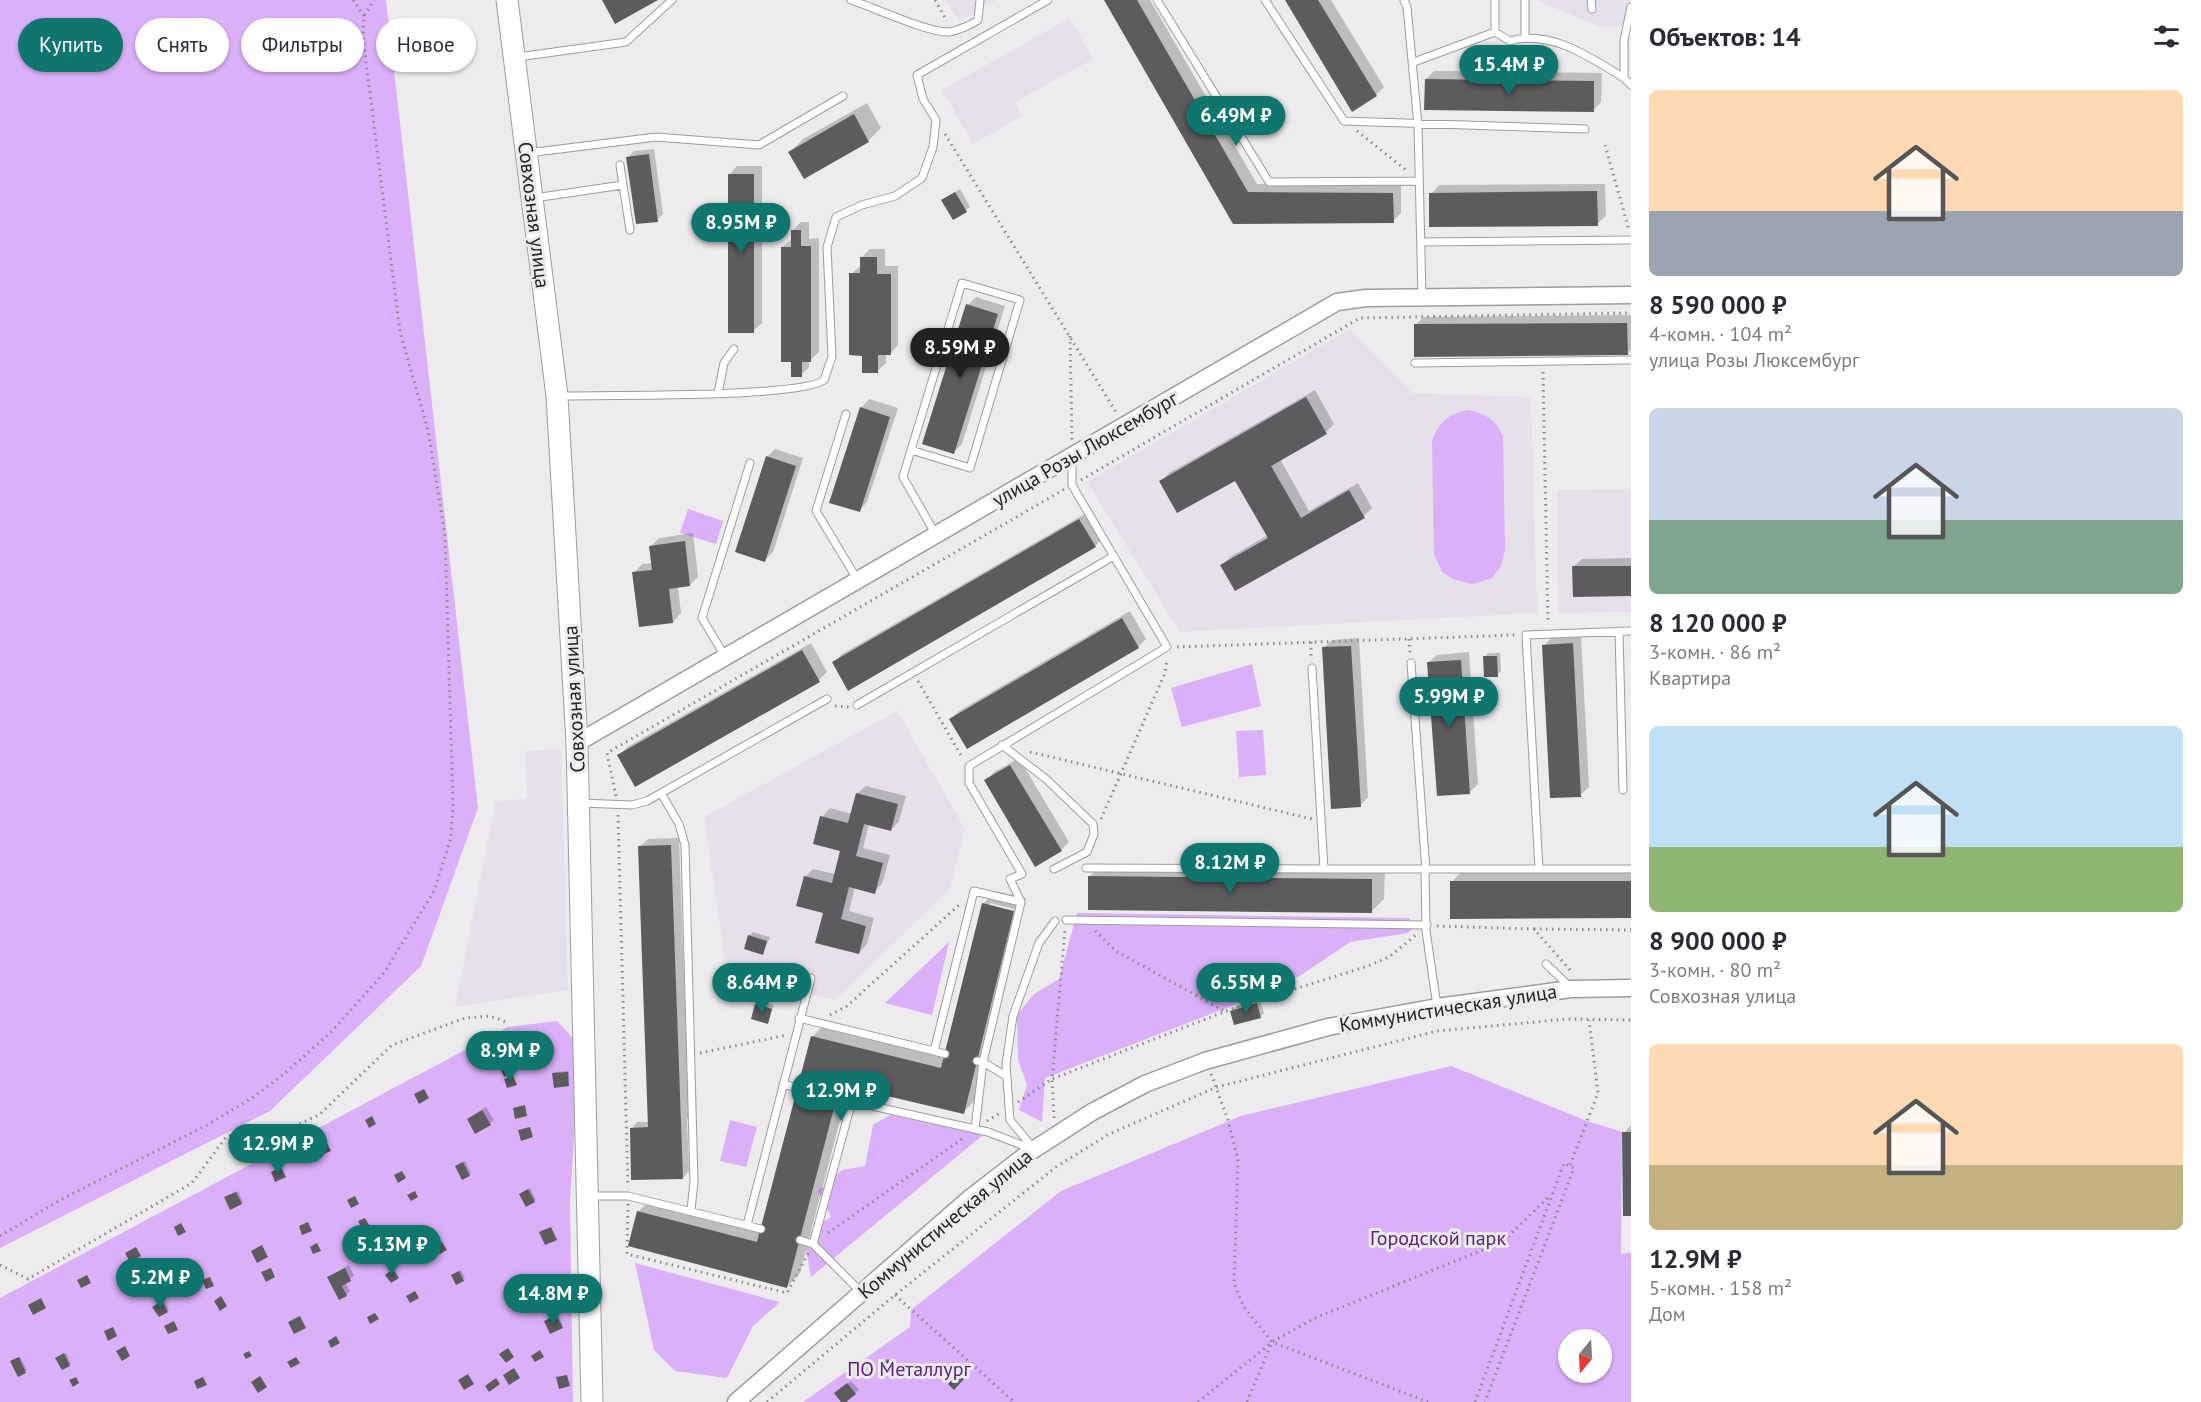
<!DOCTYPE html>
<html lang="ru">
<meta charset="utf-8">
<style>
body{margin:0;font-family:"PT Sans",sans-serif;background:#f7f7f7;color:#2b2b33;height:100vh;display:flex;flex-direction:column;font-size:22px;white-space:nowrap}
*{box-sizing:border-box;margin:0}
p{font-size:20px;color:#7c7c81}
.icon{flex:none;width:33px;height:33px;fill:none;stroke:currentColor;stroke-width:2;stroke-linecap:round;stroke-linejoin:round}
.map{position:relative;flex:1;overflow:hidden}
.details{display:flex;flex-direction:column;background:#fff;width:570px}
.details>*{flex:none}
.guide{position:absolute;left:18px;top:18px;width:570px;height:54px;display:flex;gap:12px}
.needle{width:39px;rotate:198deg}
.fabs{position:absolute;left:1558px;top:1329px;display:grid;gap:12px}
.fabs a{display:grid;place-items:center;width:54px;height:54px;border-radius:50%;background:#fff;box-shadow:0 2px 4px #0004;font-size:30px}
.price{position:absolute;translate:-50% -51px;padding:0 14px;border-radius:21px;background:#0f766e;color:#fff;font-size:20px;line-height:39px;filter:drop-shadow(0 2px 3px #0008)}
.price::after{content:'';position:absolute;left:50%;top:36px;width:18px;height:14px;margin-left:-9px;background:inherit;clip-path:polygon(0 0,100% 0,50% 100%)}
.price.on{background:#222;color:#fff}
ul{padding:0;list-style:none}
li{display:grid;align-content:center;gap:12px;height:318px;padding:0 18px}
li span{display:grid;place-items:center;height:186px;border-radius:9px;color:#555}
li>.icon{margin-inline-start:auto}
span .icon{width:108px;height:108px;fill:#fffc;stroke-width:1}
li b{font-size:26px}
h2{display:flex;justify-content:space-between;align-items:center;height:72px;padding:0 18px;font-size:26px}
.tag{padding:0 21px;border-radius:27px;background:#fff;box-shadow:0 2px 4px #0004;font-size:21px;line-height:54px}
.tag.on{background:#0f766e;color:#fff}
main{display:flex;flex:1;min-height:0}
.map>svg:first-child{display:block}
</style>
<main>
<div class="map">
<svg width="1631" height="1402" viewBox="0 0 1631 1402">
<rect width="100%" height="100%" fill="#edebee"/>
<path fill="#e5e0ea" d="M946,0H996L959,22Z
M1536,0H1631V27H1601Z
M1070,18L1093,59L1015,102L1022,116L973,144L942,90Z
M1350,329L1412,393L1531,397L1537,613L1180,632L1087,482Z
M1631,489V612L1558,613L1557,490Z
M897,711L965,829L950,889L835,1000L727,975L704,817Z
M561,749L568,990L455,1007L496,801L527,799L525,751Z"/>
<path fill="#dab0f9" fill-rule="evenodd" d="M0,0H386L478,808L421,966L270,1111L0,1248Z
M1468,410C1486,414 1495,419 1503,436L1505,550L1501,566L1492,578L1472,584L1453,579L1442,572L1434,554L1432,441C1440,421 1448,414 1468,410Z
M688,509L723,521L716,544L680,533Z
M1252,664L1261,706L1182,727L1171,688Z
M1263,730L1266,775L1239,777L1236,731Z
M1077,913L1409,918L1414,927L1408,933L1350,942L1301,975L1255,997L1045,1078L1042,1122L1019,1110L1027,1085L1018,1060L1017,1015L1034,994L1059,979Z
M949,942L932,1015L885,1003Z
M557,1021L573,1038L575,1121L570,1202L573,1402H0V1298L508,1027Z
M1451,1066L1587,1121L1622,1132L1621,1254L1631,1252V1402H803L910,1327L911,1310L1061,1191L1241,1116ZM1569,1340H1602V1372H1569Z
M890,1115L983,1135L811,1277L806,1249L814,1226L831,1217L818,1191L842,1170L865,1166L873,1125Z
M730,1120L757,1127L746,1167L720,1161Z
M635,1263L780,1302L753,1326L727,1378L675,1371L654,1350Z"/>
<path fill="#0003" fill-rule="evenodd" d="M1106,0H1150L1257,184L1401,185V213L1393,221L1234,222Z
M1286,0H1331L1384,87L1376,95Z
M1434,71L1602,73L1601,102L1593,111L1426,79Z
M867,103L881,128L868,141L804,177L790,152L803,139Z
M654,149L663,214L657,220L628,157L634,151Z
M737,166H762V323L753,331L729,175Z
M1605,184L1606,216L1597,224L1431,194L1439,185Z
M960,189L970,207L954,218L943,200Z
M801,222H809V239L819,238V352L809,361V367L801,375L782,247L792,239V231Z
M870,249H885V266H898V345L890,354H886V363L877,371L864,354L851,274L862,265V257Z
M976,297L1005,306L962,444L953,453L968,305Z
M1631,315V350L1627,354L1415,325L1424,317Z
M1315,390L1334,424L1326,432L1280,459L1309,511L1358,483L1372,508L1364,516L1236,589L1222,565L1230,557L1268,535L1236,479L1161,482L1169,473Z
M869,399L898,408L867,502L859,511L861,408Z
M775,449L803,458L773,552L765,560L767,457Z
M1088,512L1103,538L1095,546L834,663L842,654Z
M693,533L698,577L690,585L678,587L681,613L673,622L634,573L642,564L653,563L651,546L659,538Z
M1631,558V594L1573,567L1582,559Z
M1130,611L1146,639L1138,647L951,719L959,711Z
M1581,636L1589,787L1580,795L1544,646L1552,637Z
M1359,638L1368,797L1360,806L1323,648L1332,640Z
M811,643L827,672L819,680L636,785L619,756L627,747Z
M1469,652L1478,784L1470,792L1428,663L1437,655Z
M1488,653H1500L1501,671L1497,675L1485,657Z
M1019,758L1069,842L1061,850L986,781L994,772Z
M866,786L906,796L899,821L891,830L869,824L863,848L890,855L882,884L874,892L855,887L849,911L874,918L867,944L859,953L825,912L805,877L813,869L835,874L842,850L822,817L830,808L852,814L857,794Z
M679,838L689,1117L687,1119L689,1171L683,1178L631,1129L637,1122H649L639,847L648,839Z
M1102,864L1385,867L1384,899L1371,912L1090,876Z
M1464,869H1631V917L1452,882Z
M996,891L1026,898L976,1100L963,1112L849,1086L800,1273L787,1286L638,1212L651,1199L762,1228L812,1037L825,1024L946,1054L983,904ZM990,903L1022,911L1021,914L990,907Z
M753,932L770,937L763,953L749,936Z
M1260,1000L1264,1013L1260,1017L1232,1011L1235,1007Z
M760,1001L774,1005L767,1022L756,1005Z
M569,1071L568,1085L554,1074L555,1072Z
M486,1107L494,1120L490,1123L469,1119Z
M1631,1125V1214L1624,1133Z
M465,1161L471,1173L469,1175L458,1164Z
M530,1188L536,1200L527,1205L522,1193Z
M238,1191L243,1202L241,1203L228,1196Z
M349,1265L354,1276L345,1282L350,1291L346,1295L329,1277Z
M461,1270L465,1278L457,1283L454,1274Z
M164,1301L169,1309L159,1315L156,1306Z
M558,1315L563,1325L562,1326L547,1320Z
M66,1353L71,1364L69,1365L59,1357Z
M20,1357L27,1370L25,1372L14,1360Z
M851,1381L859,1390L842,1402L839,1390Z"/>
<path fill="#5d5b5e" d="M602,0H658L615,24Z
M1104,0H1137L1248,192L1393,193L1394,223L1233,224Z
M1285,0H1318L1377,96L1352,112Z
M1425,79L1594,81V112L1424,110Z
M854,114L869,142L804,179L788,152Z
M649,154L658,222L636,224L626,157Z
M728,174H754V333H728Z
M1597,191L1598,226L1429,227V193Z
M955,192L967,212L953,220L941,200Z
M791,230H801V246H811V362H802V377H791V362H781V247H791Z
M860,257H877V274H891V355H878V373H862V356L849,355V273H860Z
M966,304L998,314L954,454L922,444Z
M1627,323L1628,355L1414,357V324Z
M1306,397L1327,434L1271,466L1301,518L1349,490L1365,518L1235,591L1220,565L1268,538L1235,481L1177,513L1159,481Z
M860,407L890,417L860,512L829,503Z
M766,456L796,466L765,562L735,552Z
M1079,519L1096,547L848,691L832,662Z
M685,541L690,586L669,589L673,623L639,627L632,572L652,570L649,546Z
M1572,566H1631V596L1573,597Z
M1122,618L1139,648L967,749L949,719Z
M1573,643L1581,797L1550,798L1542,645Z
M1351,646L1361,807L1331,809L1322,647Z
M802,650L820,682L635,787L617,755Z
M1483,656H1497L1498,677H1484Z
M1461,660L1470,794L1437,796L1427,662Z
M1010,765L1062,851L1035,867L984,780Z
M856,793L898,804L891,831L864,824L856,856L883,863L875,894L849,887L841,919L866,926L859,954L815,943L823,913L796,906L804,876L832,883L840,851L813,844L820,816L848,823Z
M671,845L683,1179L631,1180L630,1128L648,1127L638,846Z
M1088,876L1372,879V913L1088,910Z
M1450,881H1631V918L1450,919Z
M982,903L1014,911L964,1114L840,1085L787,1288L628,1246L637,1211L757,1242L811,1036L941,1068Z
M748,935L767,941L763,955L744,949Z
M1257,1003L1261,1018L1234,1025L1230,1011Z
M755,1004L772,1009L768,1024L751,1019Z
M508,1064L512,1074L504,1077L500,1067Z
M568,1072L569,1086L554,1088L552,1073Z
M513,1076L517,1085L507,1088L504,1079Z
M424,1089L429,1098L419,1104L414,1094Z
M525,1105L527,1116L515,1119L513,1108Z
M482,1110L491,1125L475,1134L467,1119Z
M372,1116L376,1124L369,1128L365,1120Z
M530,1127L533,1137L521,1141L518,1130Z
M1622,1132H1631V1216H1623Z
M327,1143L331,1151L321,1155L317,1147Z
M463,1162L470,1176L462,1180L455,1166Z
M281,1167L286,1177L275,1182L271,1172Z
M402,1171L406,1178L398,1183L394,1175Z
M528,1189L535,1202L526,1207L519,1194Z
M415,1191L418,1197L411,1201L407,1195Z
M236,1192L242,1204L230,1210L224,1197Z
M355,1196L359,1204L351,1208L347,1200Z
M365,1218L369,1225L362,1229L358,1221Z
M308,1222L312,1231L302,1235L299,1226Z
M181,1223L186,1232L178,1236L174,1227Z
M551,1227L557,1240L545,1245L539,1232Z
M442,1242L447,1250L440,1254L435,1247Z
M317,1243L321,1251L313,1254L310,1247Z
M262,1245L268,1257L257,1263L251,1251Z
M136,1247L141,1256L130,1262L125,1253Z
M271,1268L275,1277L266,1282L261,1272Z
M345,1268L351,1281L342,1286L347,1296L339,1300L327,1277Z
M393,1269L399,1278L391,1283L385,1275Z
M459,1271L464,1281L456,1285L451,1275Z
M87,1275L91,1283L81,1288L77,1280Z
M210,1277L214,1286L206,1289L202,1280Z
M415,1291L419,1298L410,1303L406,1296Z
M221,1296L227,1306L220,1311L214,1301Z
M41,1298L46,1308L33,1315L28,1305Z
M162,1301L168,1312L159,1317L152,1307Z
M375,1313L379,1319L370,1324L367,1317Z
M556,1315L563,1328L550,1334L544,1321Z
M300,1316L306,1328L294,1334L288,1322Z
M174,1321L178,1330L168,1334L164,1326Z
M113,1327L117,1336L108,1341L104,1331Z
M336,1336L340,1343L331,1348L328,1341Z
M125,1346L130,1356L122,1361L116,1351Z
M508,1348L514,1357L506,1363L499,1354Z
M540,1350L544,1357L535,1362L531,1356Z
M249,1351L252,1356L246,1359L243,1354Z
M64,1353L70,1366L62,1370L55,1358Z
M19,1357L26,1373L18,1377L10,1361Z
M296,1357L300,1363L291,1368L287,1362Z
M888,1359L894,1366L884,1374L878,1368Z
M514,1368L520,1378L509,1385L503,1375Z
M468,1374L474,1384L464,1390L458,1380Z
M958,1374L964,1379L954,1390L948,1384Z
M567,1375L570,1386L559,1389L556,1377Z
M260,1376L267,1387L258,1393L251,1382Z
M76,1377L79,1383L73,1387L69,1380Z
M203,1377L207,1385L197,1389L194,1381Z
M496,1378L500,1384L489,1392L485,1386Z
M847,1383L856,1394L846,1402H841L834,1393Z"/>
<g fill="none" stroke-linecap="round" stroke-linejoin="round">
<defs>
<path id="service" d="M851,0C875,8 926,32 948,32C957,31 971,25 978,20L980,0
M1157,0L1269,182L1419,181
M1265,0L1344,121L1585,129
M1404,0L1407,7L1418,125L1422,297
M1591,0L1592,9
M1631,7L1624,40V78L1631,85
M1495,32V0
M1525,37V0
M518,57L626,42L672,0
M1414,62L1495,32L1510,41C1551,29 1591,58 1624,78
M528,153L656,137L759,145L843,96
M620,165L623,185
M534,198L623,185L630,230
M1421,242L1631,240
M1415,363L1631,360
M718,393L724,363L734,349
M559,396C602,395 800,398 824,380L832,357L827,247L836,217L862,205L895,196L922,178L933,147L936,120L923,99L917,75L1048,0
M846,414L816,511L857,579
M911,450L970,468L1020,300L962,283L911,450L903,477L936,535
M1619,631L1623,790
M726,658L702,618L750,463
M1411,663L1426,871
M857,705L1114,556
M1002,745L1046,779L1093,824L1094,834L1087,852L1054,869
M661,793L679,824L685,845L694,1182L691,1210
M581,803L632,805L647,801L827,699
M1086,868L1324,869L1312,668
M1324,869H1631
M1539,869L1526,635L1631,631
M1425,871L1426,931L1437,1006
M1066,920L1427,925
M1546,964L1570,987
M799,1018L934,1051L974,891L1021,902L1010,879L1022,874L969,783V766L1167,647L1072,485V457
M934,1051L945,1054
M977,1061L983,1062L1006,1076
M783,1084L798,1088
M837,1098L988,1132L1032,1149
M975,1129L983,1062L1021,902
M1034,1149L1010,1120L1006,1064L1013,1016L1039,943L1055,921
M590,1196H628L761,1229
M747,1225L811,978
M800,1240L813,1244L861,1292
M813,1244L852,1101"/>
<path id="tertiary" d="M577,743L1337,302L1366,298L1631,295
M736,1402L970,1198L1027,1154L1092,1112L1145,1084L1205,1061L1328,1027L1437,1007L1571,989L1631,988"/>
<path id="primary" d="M507,0L557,396L577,743L592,1402"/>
</defs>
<use href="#service" stroke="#9e9c9f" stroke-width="9"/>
<use href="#tertiary" stroke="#9e9c9f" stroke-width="19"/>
<use href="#primary" stroke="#9e9c9f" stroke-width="23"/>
<path stroke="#8a898b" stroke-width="3" stroke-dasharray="1.5 4.5" stroke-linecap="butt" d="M353,0L364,16
M935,0L947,21
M1357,131L1406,170
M945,134L1116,412
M1605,145L1629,230
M1070,336L1072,440
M1543,372L1548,623
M1081,480L1360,318L1631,313
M1409,639L1410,653
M1311,642V660
M1177,647L1516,635
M918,681L963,759
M835,706L849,707
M1030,752L1312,819
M616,796L607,753L1065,489
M618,815L628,1186
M1101,819L1165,673L1167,659
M1437,926L1534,929L1570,970
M1534,929L1631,930
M1095,931L1116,951L1226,1012
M830,1015L847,1006L959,905
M700,1053L787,1035
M1211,1074L1228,1120L1238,1160L1234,1283L1244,1307L1272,1342L1428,1402
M1018,1102L1052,1079L1234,1008L1368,966L1389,957L1416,935
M1054,1118L1052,1079L1065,930
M987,1121L1000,1113
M1570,1165L1598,1093L1589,1020
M628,1204L627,1254L787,1293L809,1252
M828,1233L965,1137
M0,1236L62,1199L207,1125L252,1098L284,1074L332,1031L384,973L434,891L451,838L453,802L445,535L428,430L400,332L363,38L364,16L374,0
M0,1265L28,1279L192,1183L226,1137L252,1128L295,1126L319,1115L392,1045L465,1018L490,1016L506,1022
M895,1295L1014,1402
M767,1402L895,1295L1056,1167L1109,1134L1217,1087L1437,1031L1568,1019L1631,1020
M1198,1402L1271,1343
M1247,1402L1272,1342L1313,1319L1502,1242L1551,1195
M1475,1402L1564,1163L1574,1168L1485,1402"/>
<use href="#service" stroke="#fff" stroke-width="7"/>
<use href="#tertiary" stroke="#fff" stroke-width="16"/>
<use href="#primary" stroke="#fff" stroke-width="21"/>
</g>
<g text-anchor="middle" stroke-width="6" stroke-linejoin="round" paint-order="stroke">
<g font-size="20" fill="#242325" stroke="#edebee">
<text transform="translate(534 215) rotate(83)" y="7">Совхозная улица</text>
<text transform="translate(1085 449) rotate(-30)" y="7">улица Розы Люксембург</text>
<text transform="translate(574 699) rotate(-93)" y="7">Совхозная улица</text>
<text transform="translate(1448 1008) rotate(-9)" y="7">Коммунистическая улица</text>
<text transform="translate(945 1224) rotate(-40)" y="7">Коммунистическая улица</text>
</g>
<g font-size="20" fill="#5b217c" stroke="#edebee">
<text x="1438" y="1245">Городской парк</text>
<text x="909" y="1376">ПО Металлург</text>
</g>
</g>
</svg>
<div class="fabs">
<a><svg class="needle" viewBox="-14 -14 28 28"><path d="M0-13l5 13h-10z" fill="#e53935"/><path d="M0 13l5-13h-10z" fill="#7c7c81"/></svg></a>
</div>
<b class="price" style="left:1509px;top:96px">15.4M ₽</b>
<b class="price" style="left:1236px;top:147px">6.49M ₽</b>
<b class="price" style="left:741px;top:254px">8.95M ₽</b>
<b class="price on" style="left:960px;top:379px">8.59M ₽</b>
<b class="price" style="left:1449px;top:728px">5.99M ₽</b>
<b class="price" style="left:1230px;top:894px">8.12M ₽</b>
<b class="price" style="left:762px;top:1014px">8.64M ₽</b>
<b class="price" style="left:1246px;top:1014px">6.55M ₽</b>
<b class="price" style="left:510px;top:1082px">8.9M ₽</b>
<b class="price" style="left:841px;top:1122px">12.9M ₽</b>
<b class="price" style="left:278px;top:1175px">12.9M ₽</b>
<b class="price" style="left:392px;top:1276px">5.13M ₽</b>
<b class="price" style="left:160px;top:1309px">5.2M ₽</b>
<b class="price" style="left:553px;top:1325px">14.8M ₽</b>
<div class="guide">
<a class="tag on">Купить</a>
<a class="tag">Снять</a>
<a class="tag">Фильтры</a>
<a class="tag">Новое</a>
</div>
</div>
<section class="details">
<h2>Объектов: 14<svg class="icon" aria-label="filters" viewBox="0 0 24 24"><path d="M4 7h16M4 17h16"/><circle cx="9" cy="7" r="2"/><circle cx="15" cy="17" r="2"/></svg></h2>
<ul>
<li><span style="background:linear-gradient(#ffd9b3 65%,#9aa5b1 0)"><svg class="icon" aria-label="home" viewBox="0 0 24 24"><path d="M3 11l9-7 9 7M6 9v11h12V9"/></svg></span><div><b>8 590 000 ₽</b><p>4-комн. · 104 m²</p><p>улица Розы Люксембург</p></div></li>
<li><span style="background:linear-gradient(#c9d6e8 60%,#7fa58c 0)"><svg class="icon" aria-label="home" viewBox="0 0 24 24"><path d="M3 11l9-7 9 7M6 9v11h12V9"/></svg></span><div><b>8 120 000 ₽</b><p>3-комн. · 86 m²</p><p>Квартира</p></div></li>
<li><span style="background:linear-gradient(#bfe0f5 65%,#8fb573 0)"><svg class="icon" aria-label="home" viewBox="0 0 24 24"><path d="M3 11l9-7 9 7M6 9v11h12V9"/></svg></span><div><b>8 900 000 ₽</b><p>3-комн. · 80 m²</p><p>Совхозная улица</p></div></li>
<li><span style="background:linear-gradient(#ffd9b3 65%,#c2b280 0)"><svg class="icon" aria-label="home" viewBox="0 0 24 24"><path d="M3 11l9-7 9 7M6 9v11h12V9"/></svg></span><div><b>12.9M ₽</b><p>5-комн. · 158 m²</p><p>Дом</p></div></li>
</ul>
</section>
</main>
